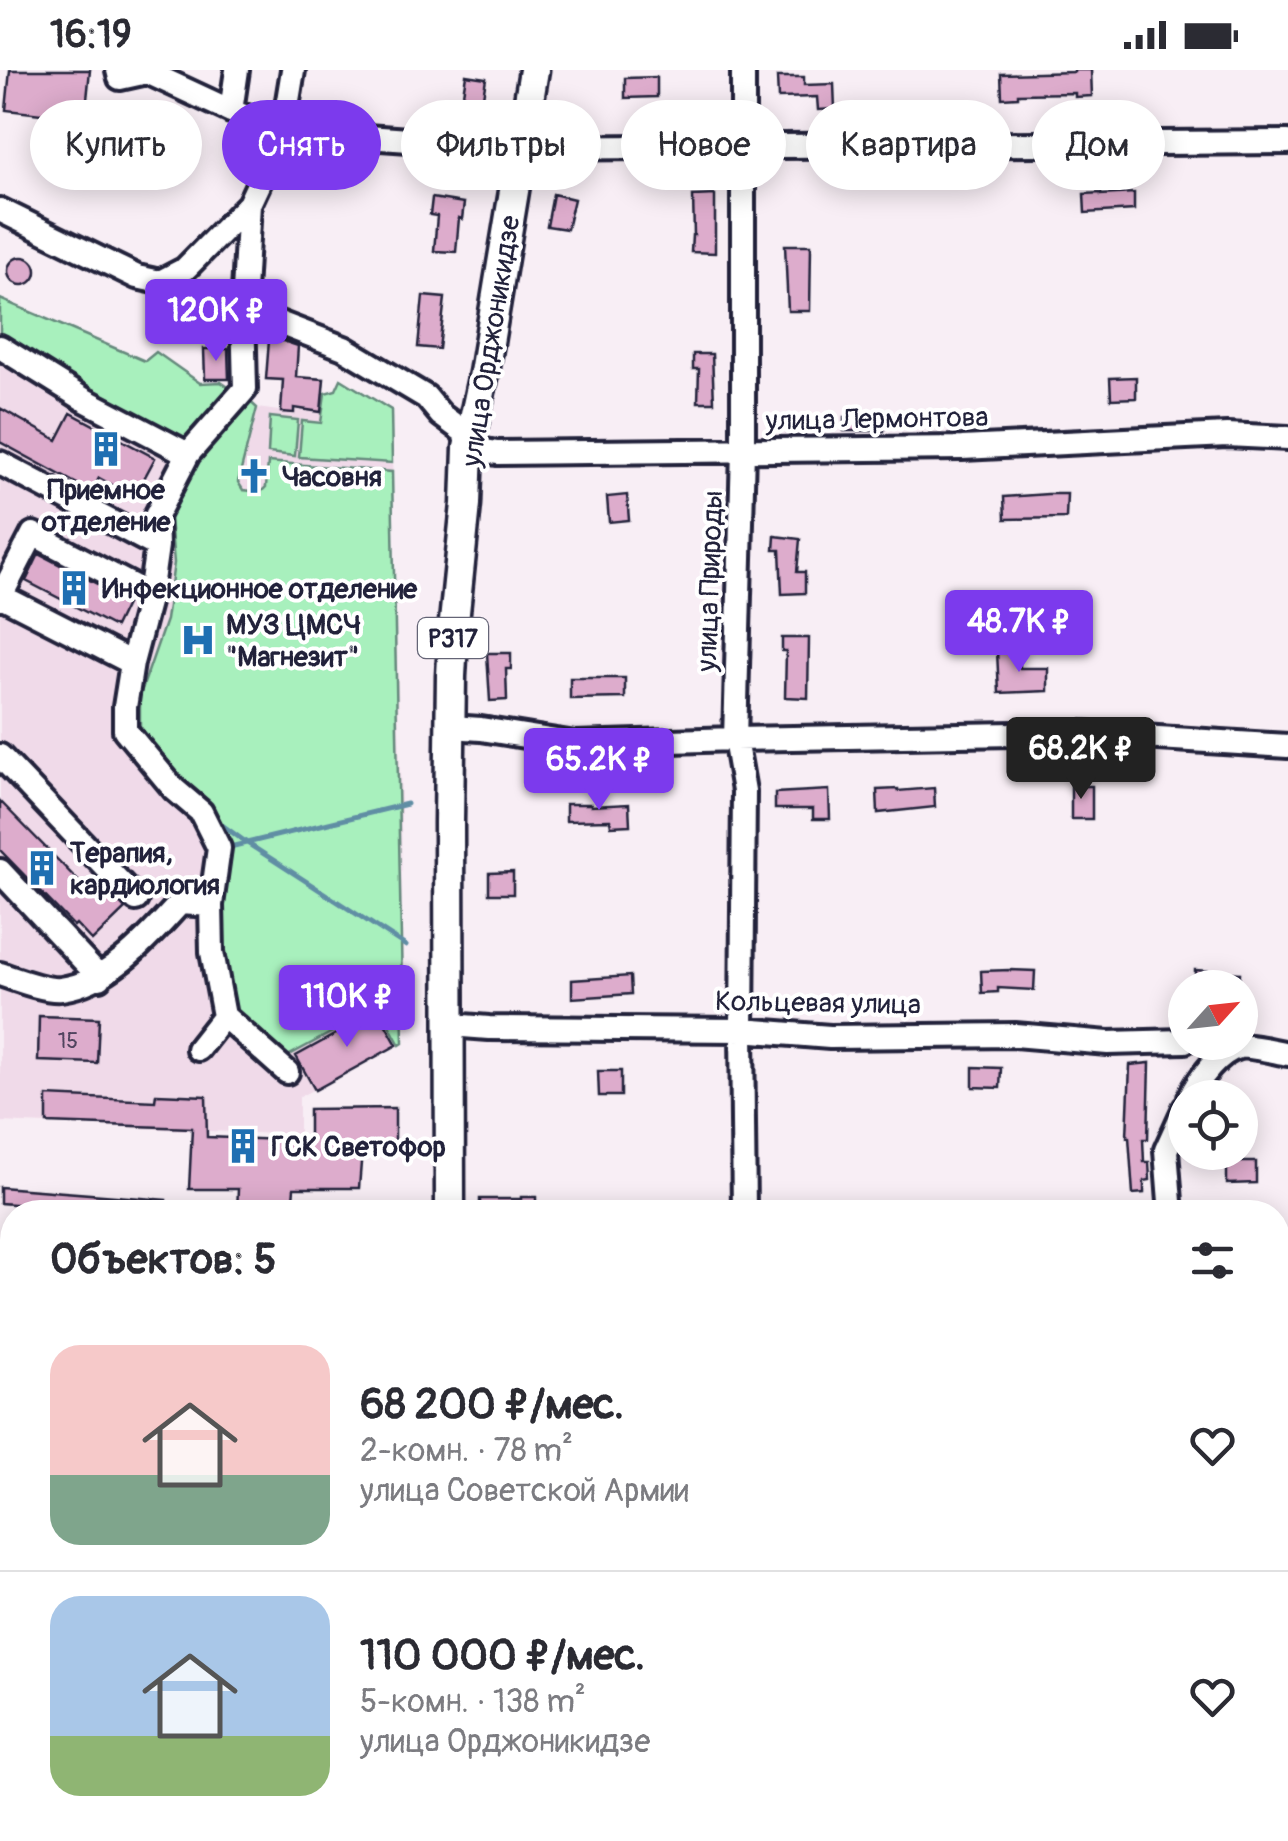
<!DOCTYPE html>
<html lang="ru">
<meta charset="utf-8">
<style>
body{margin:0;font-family:Pangolin,sans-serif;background:#f7f7f7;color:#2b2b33;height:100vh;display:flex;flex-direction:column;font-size:38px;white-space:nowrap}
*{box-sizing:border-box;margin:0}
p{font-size:32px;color:#7c7c81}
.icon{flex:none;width:55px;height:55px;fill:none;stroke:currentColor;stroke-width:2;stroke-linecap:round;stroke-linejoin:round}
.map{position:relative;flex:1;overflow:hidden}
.drawer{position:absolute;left:0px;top:1130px;width:1290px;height:642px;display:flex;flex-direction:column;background:#fff;border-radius:40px 40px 0 0;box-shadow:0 5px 25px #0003}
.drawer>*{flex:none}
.banner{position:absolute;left:30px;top:30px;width:1230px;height:90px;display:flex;gap:20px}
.needle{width:65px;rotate:63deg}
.fabs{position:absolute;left:1168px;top:900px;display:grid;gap:20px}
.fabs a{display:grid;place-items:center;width:90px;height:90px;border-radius:50%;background:#fff;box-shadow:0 5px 25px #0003;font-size:50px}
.price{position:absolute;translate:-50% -85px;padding:0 22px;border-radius:10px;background:#7c3aed;color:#fff;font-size:32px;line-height:65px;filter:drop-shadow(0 2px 5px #0008)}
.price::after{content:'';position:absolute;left:50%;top:60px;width:30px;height:22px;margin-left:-15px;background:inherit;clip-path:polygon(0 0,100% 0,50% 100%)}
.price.current{background:#222;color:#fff}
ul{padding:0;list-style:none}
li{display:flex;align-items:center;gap:30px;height:250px;padding:0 50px}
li+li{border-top:2px solid #e1e1e2}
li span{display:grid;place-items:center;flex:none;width:280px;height:200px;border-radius:30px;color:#555}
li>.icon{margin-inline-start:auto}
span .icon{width:120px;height:120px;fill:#fffc;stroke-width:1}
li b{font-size:42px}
h2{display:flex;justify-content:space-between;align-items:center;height:120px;padding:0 50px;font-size:42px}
.tag{padding:0 35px;border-radius:45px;background:#fff;box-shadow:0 5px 25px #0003;font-size:35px;line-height:90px}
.tag.current{background:#7c3aed;color:#fff}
.status{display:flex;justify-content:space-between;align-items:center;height:70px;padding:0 50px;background:#fff;direction:ltr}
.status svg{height:28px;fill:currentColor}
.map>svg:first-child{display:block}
</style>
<div class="status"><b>16:19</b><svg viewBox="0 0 49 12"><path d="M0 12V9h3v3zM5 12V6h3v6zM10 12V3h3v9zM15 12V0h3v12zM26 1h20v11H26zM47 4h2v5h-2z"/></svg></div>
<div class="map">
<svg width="1288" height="1771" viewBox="0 0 1288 1771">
<rect width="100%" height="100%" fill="#f8eef5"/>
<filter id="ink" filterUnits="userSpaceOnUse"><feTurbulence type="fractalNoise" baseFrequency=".01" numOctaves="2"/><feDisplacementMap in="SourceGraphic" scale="20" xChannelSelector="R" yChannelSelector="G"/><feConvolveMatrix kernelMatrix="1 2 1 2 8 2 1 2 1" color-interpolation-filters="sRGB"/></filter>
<g filter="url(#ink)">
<path fill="#f0dae9" d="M0,230L192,314L225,312L257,338L294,343L295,340L322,343L325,323L336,320L341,309L391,340L401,737L403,973L299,1027V1065L0,1052Z"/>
<path fill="#a8f0bd" stroke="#65897c" stroke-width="2.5" d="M0,229L145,291L156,282L200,313L221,312L231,319L193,367H174L0,269Z
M341,309L391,340L392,393L299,387L302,351L321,353L325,323L336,320Z
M246,328L257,338L238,412L243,420L261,422L266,417L268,392L392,402L403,973L400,975L379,937L284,988C272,979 242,959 235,948C223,931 214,851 217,831C222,802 236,783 222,754L152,679L140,656V625L166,550L174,493L169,438L207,375Z
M270,347L298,350L295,386L268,383Z"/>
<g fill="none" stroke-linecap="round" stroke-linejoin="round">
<path stroke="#608ea4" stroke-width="5" d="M222,755L247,773L406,876
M230,777L407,734"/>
</g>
<path fill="#ddaccc" stroke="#22223b" stroke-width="2.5" d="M10,0H90L85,49L6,40Z
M1074,0H1091L1092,26L1075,27V23L1018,24V27L1002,28L1001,4L1074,2Z
M466,5L486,8L482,33L462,30Z
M657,7V27L625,28V8Z
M777,7H804V15L834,14L835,39L818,40L817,27L778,28Z
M1101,123V125L1134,123V140L1085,143L1084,124Z
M553,124L574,129L567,159L547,156Z
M715,125V183L691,182L692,165H694L693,126Z
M432,128L464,133L462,149L459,148L456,182L434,181L437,146L430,145Z
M785,175H811L810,241H788Z
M8 201a14 14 0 1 1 28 0a14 14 0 1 1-28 0Z
M423,226L445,228L439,279L418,277Z
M269,270L283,271L298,276L296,307L324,309L321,342L294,338V343L281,342L283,310L266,309Z
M204,279H228L229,309H205Z
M693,284H712L714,332H698L699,299H693Z
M1136,307V328L1111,329L1110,308Z
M0,338L57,370L71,343L155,388L134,427L99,408L92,422L0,372Z
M844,347H885L884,361H844Z
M1048,424H1067L1066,448L1005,449L1004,427Z
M627,425L629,450L609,452L607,427Z
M775,466L800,469L797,502H805V523L782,524L780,480H774Z
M39,484L128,530L115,557L26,511Z
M782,568H809L808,628L785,627L786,581H782Z
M1019,580L1020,598H1048V621L999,623L997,581Z
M487,583H511V599H506L507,630L490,631Z
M570,608H625V628L570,629Z
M1071,716H1092V749H1071Z
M934,718L935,737L878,743L877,720L898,719V721Z
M829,720L830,749H813V739H775V723Z
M0,731L97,830L107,820L125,839L92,871L76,854L74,856L0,780Z
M566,734H591V736L629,734L630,755L611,756L610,750L566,751Z
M513,802V824H489V803Z
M1010,900L1035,901L1034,920L998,918V922L982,923L981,901Z
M1195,900L1240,903L1239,918H1195Z
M630,906L631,924L572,928V910Z
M378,941L397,975L315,1020L296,986Z
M39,946L99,948L97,993L38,991Z
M1150,993L1148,1069H1143L1144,1092H1149L1150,1110L1144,1111V1123L1133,1124L1129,1067H1127L1130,995Z
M973,997L1001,998L1000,1018L973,1017Z
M598,1001H621V1026H599Z
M156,1024L206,1026L207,1067L309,1071V1039L395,1038V1079L362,1080L359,1118H294L292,1142H261L237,1141L238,1119H189L192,1058L47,1053V1026L155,1031Z
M1227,1092H1256V1113L1227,1114Z
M0,1117L166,1130L165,1142H123L0,1133Z
M521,1127H536V1142H480V1129H521Z"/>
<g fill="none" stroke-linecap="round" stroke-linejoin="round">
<defs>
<path id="minor" d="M118,0L120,8L147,2L231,41L283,61L521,78L1288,72
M293,0L283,61L249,134L243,239L344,278L426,327L441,345L464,362L468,378L497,383L962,378L1227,365L1288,368
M743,0V380L735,669L744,721L742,960L744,1142
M231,41L237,0
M0,140L137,207L160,212L185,199L249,134
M0,277L85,330L188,384
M0,393L157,476
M1,526L132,593
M0,528L33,464L150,525
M451,657L481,659L575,674L735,669L1078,663L1288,676
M0,686L136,829
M0,801L100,908
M211,835L212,882L224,946L287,1002
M0,904C15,909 46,921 61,919C111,912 148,868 180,833L211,835L219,778L201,742L174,719L125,660V637L132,593L150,525L157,476L156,446L188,384L245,319L243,239
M450,955L489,958L742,960L830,967L1015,965L1108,973L1185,971
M198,979L224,946
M1190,1028C1198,1010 1219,981 1240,977C1251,975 1276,982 1288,984
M1168,1142L1170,1132L1166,1080L1185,1038
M0,1440L12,1441
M613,1760V1771
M769,1760V1771
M486,1762L597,1760
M41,1771V1760
M1070,1771L1074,1760"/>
<path id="major" d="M450,1142L449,752L451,606L454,552L466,434L468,378L484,303L534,0
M0,1319H12
M445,1771V1760"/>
</defs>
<use href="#minor" stroke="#22223b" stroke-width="30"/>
<use href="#major" stroke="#22223b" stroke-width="35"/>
<use href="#minor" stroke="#fff" stroke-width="22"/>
<use href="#major" stroke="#fff" stroke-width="28"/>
</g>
</g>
<defs>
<symbol id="building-bare" viewBox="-9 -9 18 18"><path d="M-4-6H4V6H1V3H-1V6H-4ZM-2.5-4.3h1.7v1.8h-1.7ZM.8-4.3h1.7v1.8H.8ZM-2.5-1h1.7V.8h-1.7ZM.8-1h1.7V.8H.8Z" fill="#1f6fb2" stroke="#fff" stroke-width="2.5" paint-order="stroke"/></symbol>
<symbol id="church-bare" viewBox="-9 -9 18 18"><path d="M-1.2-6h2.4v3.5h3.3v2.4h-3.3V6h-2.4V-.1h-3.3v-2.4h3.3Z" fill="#1f6fb2" stroke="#fff" stroke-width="2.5" paint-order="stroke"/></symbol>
<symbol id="hospital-bare" viewBox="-9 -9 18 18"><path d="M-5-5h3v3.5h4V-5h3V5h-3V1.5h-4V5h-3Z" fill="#1f6fb2" stroke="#fff" stroke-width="2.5" paint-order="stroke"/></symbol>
</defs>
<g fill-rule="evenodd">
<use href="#building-bare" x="81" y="354" width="50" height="50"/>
<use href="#church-bare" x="229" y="381" width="50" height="50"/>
<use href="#building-bare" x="49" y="493" width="50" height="50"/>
<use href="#hospital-bare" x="173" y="545" width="50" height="50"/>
<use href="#building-bare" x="17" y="773" width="50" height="50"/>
<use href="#building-bare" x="218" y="1051" width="50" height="50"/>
</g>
<g text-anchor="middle" stroke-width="8" stroke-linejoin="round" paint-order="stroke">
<g font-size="22" fill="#51445f">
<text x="68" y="978">15</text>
</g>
<rect fill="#fff" stroke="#646476" stroke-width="2.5" x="418" y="548" width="70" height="40" rx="8"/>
<g font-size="25" font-weight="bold" fill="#22223b">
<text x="453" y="577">Р317</text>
</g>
<g font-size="28" fill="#22223b" stroke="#fff">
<text transform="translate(490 271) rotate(-81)" y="10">улица Орджоникидзе</text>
<text transform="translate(877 348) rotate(-1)" y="10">улица Лермонтова</text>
<text transform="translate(709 511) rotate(-88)" y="10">улица Природы</text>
<text transform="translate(818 932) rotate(1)" y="10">Кольцевая улица</text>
</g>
<g font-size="28" font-weight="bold" fill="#22223b" stroke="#fff" text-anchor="start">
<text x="282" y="416">Часовня</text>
<text x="106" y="429" text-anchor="middle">Приемное<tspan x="106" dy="32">отделение</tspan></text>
<text x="102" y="528">Инфекционное отделение</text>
<text x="226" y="564">МУЗ ЦМСЧ<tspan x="226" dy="32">"Магнезит"</tspan></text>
<text x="70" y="792">Терапия,<tspan x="70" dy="32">кардиология</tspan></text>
<text x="271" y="1086">ГСК Светофор</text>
</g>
</g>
</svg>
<div class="fabs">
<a><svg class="needle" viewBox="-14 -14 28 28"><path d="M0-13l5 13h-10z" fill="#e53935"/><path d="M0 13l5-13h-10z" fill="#7c7c81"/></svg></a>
<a><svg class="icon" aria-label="locate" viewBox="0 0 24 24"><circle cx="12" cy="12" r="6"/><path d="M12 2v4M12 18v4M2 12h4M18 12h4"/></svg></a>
</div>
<b class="price" style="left:216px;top:294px">120K ₽</b>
<b class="price" style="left:1019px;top:605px">48.7K ₽</b>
<b class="price current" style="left:1081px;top:732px">68.2K ₽</b>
<b class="price" style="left:599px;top:743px">65.2K ₽</b>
<b class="price" style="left:347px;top:980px">110K ₽</b>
<div class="banner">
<a class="tag">Купить</a>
<a class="tag current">Снять</a>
<a class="tag">Фильтры</a>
<a class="tag">Новое</a>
<a class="tag">Квартира</a>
<a class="tag">Дом</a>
</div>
<section class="drawer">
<h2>Объектов: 5<svg class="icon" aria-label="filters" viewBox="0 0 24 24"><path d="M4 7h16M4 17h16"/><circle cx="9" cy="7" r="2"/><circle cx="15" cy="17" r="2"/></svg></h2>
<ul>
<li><span style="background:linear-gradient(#f6c9c9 65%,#7fa58c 0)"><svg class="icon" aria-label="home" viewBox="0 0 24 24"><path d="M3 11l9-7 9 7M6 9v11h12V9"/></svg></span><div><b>68 200 ₽/мес.</b><p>2-комн. · 78 m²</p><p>улица Советской Армии</p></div><svg class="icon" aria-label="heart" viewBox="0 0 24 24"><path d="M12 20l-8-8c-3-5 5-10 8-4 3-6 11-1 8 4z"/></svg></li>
<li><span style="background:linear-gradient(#a9c7e8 70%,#8fb573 0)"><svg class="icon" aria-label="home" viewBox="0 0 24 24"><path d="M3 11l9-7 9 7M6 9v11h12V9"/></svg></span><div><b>110 000 ₽/мес.</b><p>5-комн. · 138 m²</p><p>улица Орджоникидзе</p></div><svg class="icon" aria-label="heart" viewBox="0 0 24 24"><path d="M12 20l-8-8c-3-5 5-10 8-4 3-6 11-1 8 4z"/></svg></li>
</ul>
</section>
</div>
